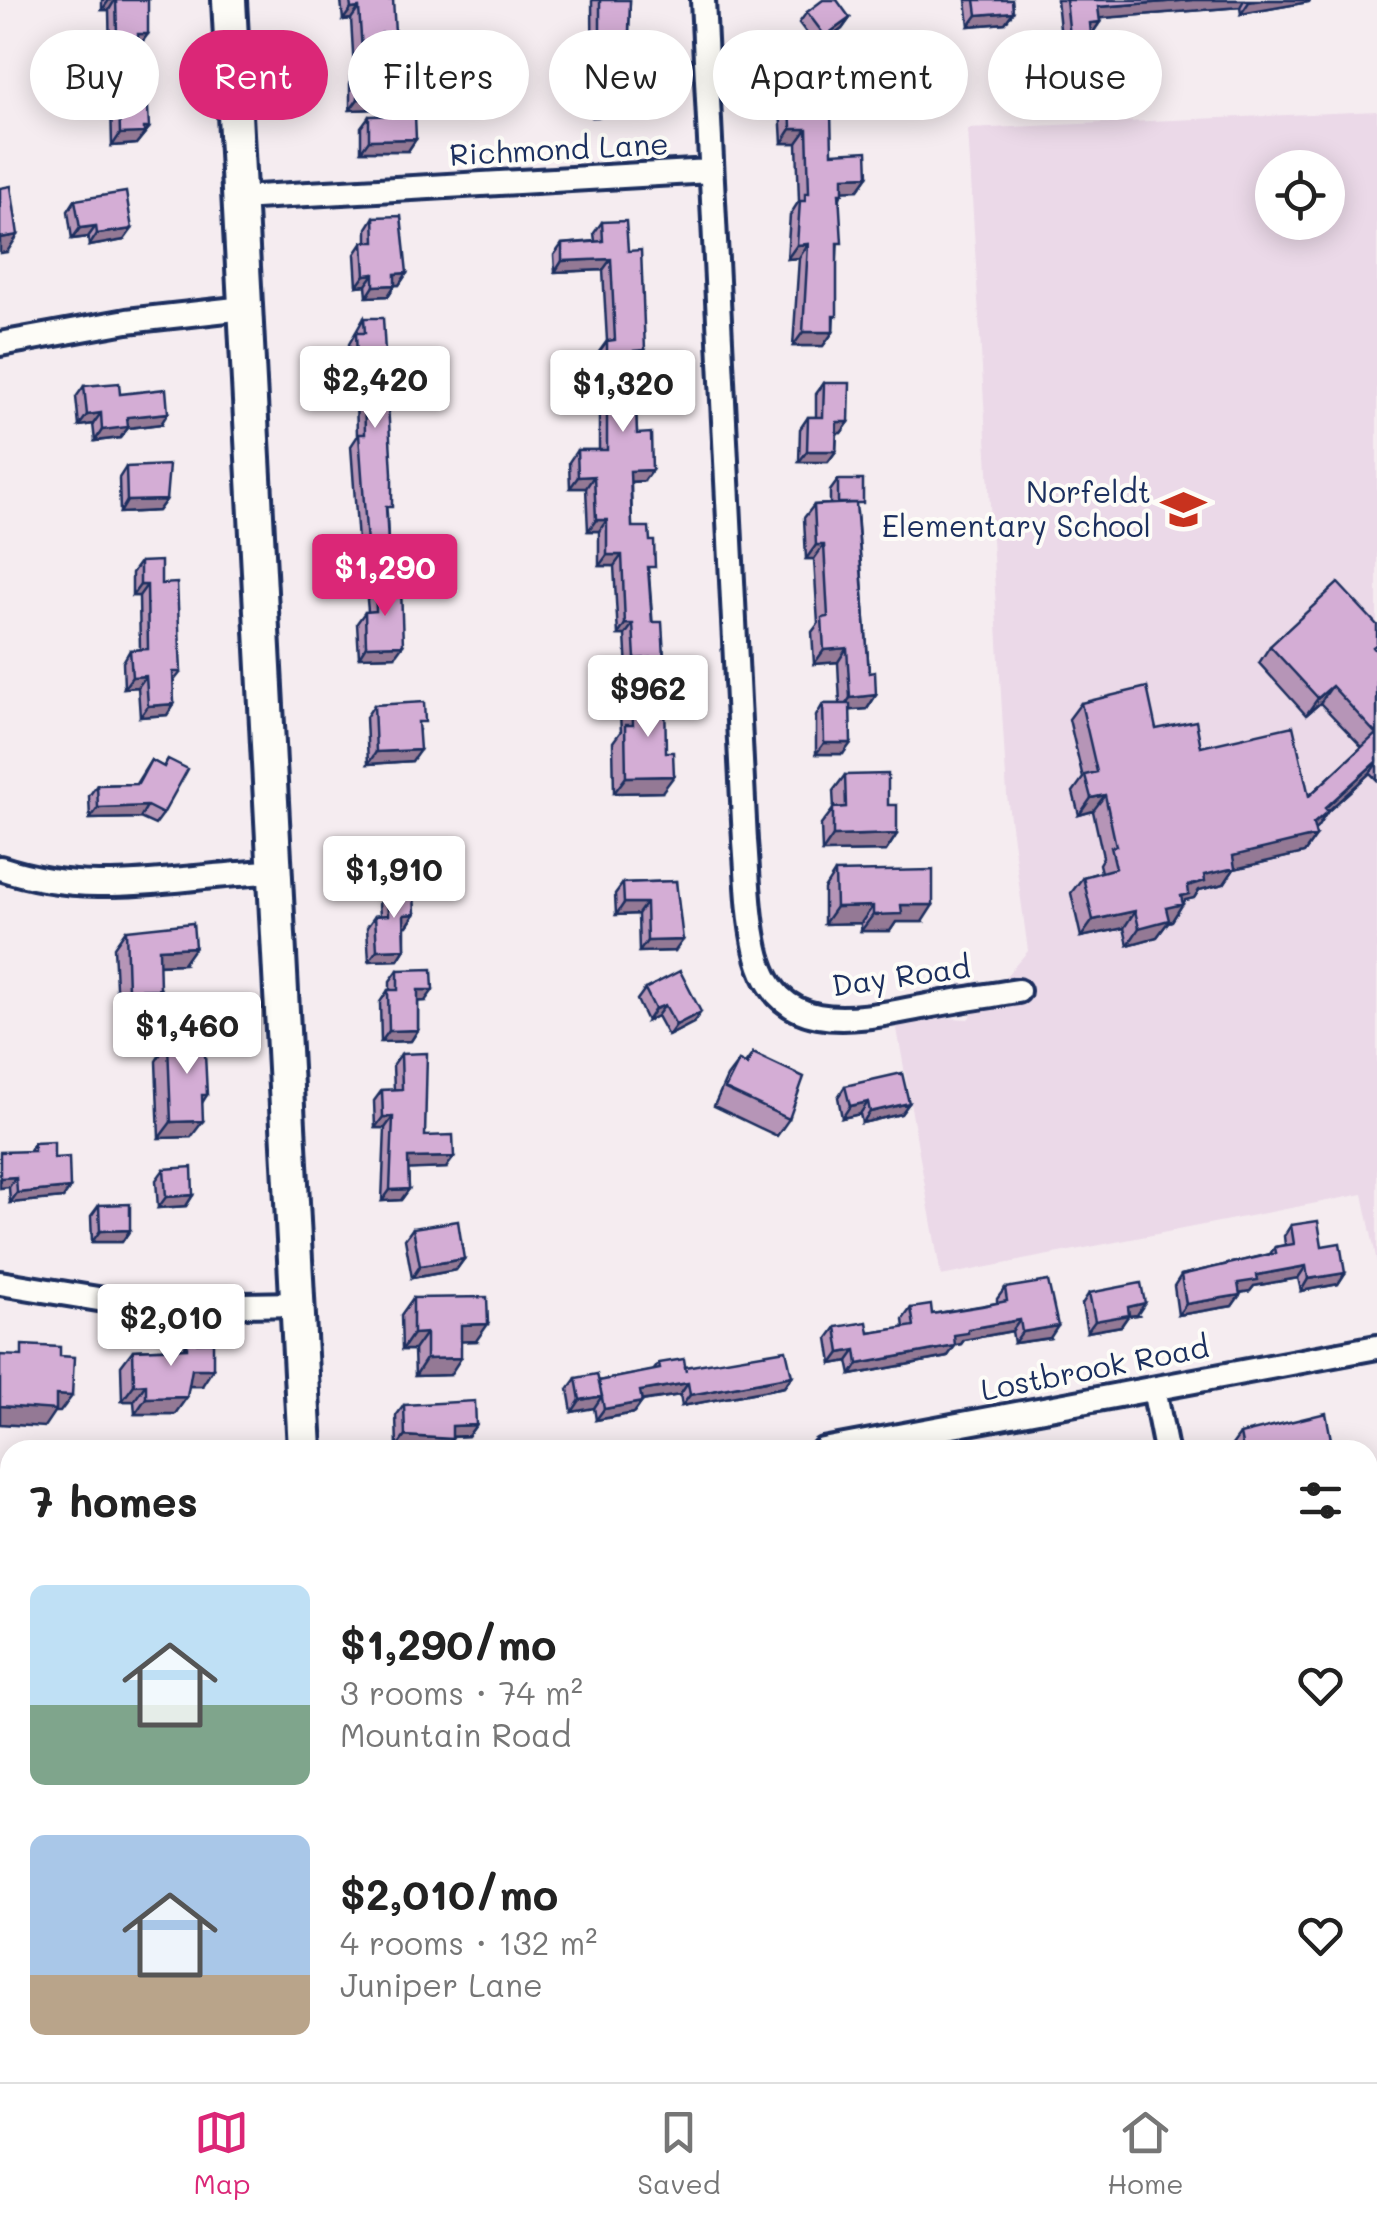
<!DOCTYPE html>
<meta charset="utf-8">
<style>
body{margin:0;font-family:Mali,sans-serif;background:#f6f6f6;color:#222;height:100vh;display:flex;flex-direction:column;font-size:38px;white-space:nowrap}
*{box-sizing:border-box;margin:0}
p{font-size:32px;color:#767676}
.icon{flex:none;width:55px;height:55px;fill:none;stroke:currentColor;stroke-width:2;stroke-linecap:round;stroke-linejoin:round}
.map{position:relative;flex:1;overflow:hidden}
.drawer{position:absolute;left:0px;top:1440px;width:1378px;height:642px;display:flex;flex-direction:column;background:#fff;border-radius:30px 30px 0 0;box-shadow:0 5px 25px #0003}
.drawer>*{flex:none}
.guide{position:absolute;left:30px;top:30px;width:1318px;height:90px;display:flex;gap:20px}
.controls{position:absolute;left:1255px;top:150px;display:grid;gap:20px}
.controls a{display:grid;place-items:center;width:90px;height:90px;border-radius:50%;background:#fff;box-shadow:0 5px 25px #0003;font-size:50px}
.price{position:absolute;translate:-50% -85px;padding:0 22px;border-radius:10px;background:#fff;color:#222;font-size:32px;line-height:65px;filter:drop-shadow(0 2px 5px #0008)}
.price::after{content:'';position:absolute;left:50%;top:60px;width:30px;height:22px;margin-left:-15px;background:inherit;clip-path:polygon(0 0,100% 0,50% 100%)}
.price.active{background:#db2777;color:#fff}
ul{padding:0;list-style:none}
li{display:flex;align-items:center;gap:30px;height:250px;padding:0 30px}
li span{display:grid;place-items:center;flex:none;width:280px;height:200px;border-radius:15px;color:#555}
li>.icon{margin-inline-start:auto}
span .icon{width:120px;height:120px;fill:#fffc;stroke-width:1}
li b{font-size:42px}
h2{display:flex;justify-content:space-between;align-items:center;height:120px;padding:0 30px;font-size:42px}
.tag{padding:0 35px;border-radius:45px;background:#fff;box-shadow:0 5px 25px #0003;font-size:35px;line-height:90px}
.tag.active{background:#db2777;color:#fff}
.tab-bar{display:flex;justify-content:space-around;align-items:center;height:140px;border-top:2px solid #e0e0e0;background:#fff;font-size:28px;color:#767676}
.tab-bar a{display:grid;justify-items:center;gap:5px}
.tab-bar .active{color:#db2777}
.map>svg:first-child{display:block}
</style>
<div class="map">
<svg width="1377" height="2082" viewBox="0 0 1377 2082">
<rect width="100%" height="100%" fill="#f5ecf0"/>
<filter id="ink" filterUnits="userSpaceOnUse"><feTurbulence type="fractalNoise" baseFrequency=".01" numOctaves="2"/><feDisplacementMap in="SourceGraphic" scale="20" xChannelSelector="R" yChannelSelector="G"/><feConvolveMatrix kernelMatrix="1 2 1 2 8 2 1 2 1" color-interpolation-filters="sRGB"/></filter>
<g filter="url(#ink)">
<path fill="#ebd9e8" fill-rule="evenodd" d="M1377,111V1262L1363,1194L941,1276L896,1023L932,1017L968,1019L1028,951L1007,796L968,129ZM1272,168H1328V222H1272Z"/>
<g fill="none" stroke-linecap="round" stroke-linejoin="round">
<defs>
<path id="minor" d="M703,0L745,841C748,877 748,914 756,949C776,1041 859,1019 927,1006C957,1000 987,996 1018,991
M239,198L710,171
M0,344L127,321L245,308
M0,868C97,900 176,875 274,872
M0,1283L147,1307L298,1304
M1154,1389L1166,1450
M823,1450L1377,1347
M0,1715L10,1713
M1368,2048L1377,2057
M896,2072L900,2082"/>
<path id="secondary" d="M229,0L305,1450
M343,2072V2082"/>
</defs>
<use href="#minor" stroke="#1b2f5e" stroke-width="30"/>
<use href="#secondary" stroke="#1b2f5e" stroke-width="40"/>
<use href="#minor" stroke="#fdfcf7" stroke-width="22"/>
<use href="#secondary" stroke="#fdfcf7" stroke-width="32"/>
</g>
<path fill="#b695b7" stroke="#1b2f5e" stroke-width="2.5" d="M102,0H148L139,45L141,89L149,128L136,144L112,146L109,10H102Z
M341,0H393L387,43L383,44L376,109L350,110V76L354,69L351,19L343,20Z
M592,0H630L628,62L641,105L633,116L593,117Z
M966,0H1012L1013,12L1005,23L969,26Z
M1057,0H1310L1309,2L1241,14L1240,7L1100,18V22L1084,45L1062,48Z
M807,12L850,18L842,29L817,47L799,23Z
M796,66L819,114L832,153L868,176L858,190H843L840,198L833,332L823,346H793L799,258L787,259L790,215L799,201L797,143H782L780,107L787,97L786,80Z
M369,116L416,139L408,151H361V127Z
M75,200L124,240L89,246L88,237L72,239L68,211Z
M374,217L407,273L399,285H395L388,296L367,297L366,285L357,286L355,254L363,242H367V228Z
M602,222L628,251L637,362H634L637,434L644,481L631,482L632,527L649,575L656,669L627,670L625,635H618L614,566H599V531H588L586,488H570L569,462L577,450H599V352L607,341L603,270L555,272L554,255L562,244L595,241L594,233Z
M364,318L387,514L388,543L380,554L359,555L351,446L357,437L356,393H350L349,344Z
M824,383L849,422L841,433H837L836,451L828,462H799L800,429L808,417H816V394Z
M84,386L120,394L161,424L128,428L120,438L95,441L93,424L79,426L76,397Z
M126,467L166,500L158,511L120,513L119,478Z
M838,480L857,512L869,673L876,695L867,709L850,710L843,754H816V716L823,704H840L838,662L814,664L812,632L818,624L814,559H806L804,518L814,505L830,504V491Z
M140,562L161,584L181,672L173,682L174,704L167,715L140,717L138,687L124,688L123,662L130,650H140L139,596H132V573Z
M375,588L395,656L359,657L357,623L365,612L368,611L367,600Z
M1270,646L1377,652V780L1370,773L1328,811L1314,830L1316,836L1304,853L1234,869L1224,884L1199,890L1194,898L1185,900L1172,921L1168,922L1157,937L1128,945L1124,928L1081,937L1071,893L1083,877L1101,872L1099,864L1103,857L1093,811L1079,815L1073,792L1083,778L1069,719L1081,703L1156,729L1201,747L1309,796L1362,747L1320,703L1306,715L1259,663Z
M632,698L662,792L614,793L613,742L621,731L620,715Z
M374,705L419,730L412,761L368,764L366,717Z
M168,759L163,814L155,825L140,818L90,819L89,796L97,785L136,784L151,760L163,767Z
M845,775L888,805L897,834L886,851L822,852L821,825L834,808L833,791Z
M835,872L922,922H896L890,931H861V923L824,924V889Z
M676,881L675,951L639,952L638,914L616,915L615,894L623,883Z
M387,892L415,914L407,926H405V949L398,960L369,961L367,927L375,916L380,915L379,903Z
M126,930L183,964L159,965L149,1005L117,1006L114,947Z
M398,970L425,1001H418V1030L411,1041L381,1042L380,1002L388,990H390V981Z
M645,989L693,1023L668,1036L657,1016L647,1021L637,1000Z
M173,1034L207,1095L202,1103L191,1137L159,1138L156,1061Z
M753,1053L789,1119L777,1136L714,1106L727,1077L739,1061L745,1064Z
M401,1054L425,1136L446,1168L408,1169L409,1189L401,1200L382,1201L385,1128H375L374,1101L382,1090H394L393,1065Z
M845,1086L909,1103L901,1114L862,1123L860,1114L842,1118L838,1097Z
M34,1143L54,1158L63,1198L10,1203L9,1187Z
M164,1169L193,1195L186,1206L158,1208L156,1180Z
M99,1205L130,1230L122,1242H92L91,1216Z
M1291,1225L1322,1246L1345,1273L1338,1284L1301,1291L1298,1278L1254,1286L1250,1291L1240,1293L1232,1306L1178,1315L1174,1286L1181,1275L1270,1254L1275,1247L1285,1245L1284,1236Z
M413,1228L464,1259L456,1270L412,1278L405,1239Z
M1005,1288L1050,1338L1014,1343L1012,1331L964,1340L961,1344L955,1345L947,1357L851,1375L848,1361L832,1364L828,1338L836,1327L869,1333L904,1328L903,1319L911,1308L932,1314L997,1303V1299Z
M1089,1293L1137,1315L1128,1316L1121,1326L1087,1332L1082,1304Z
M413,1298L476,1341H461L450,1375L415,1376L414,1350H402L401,1315Z
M187,1343L202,1386H189L175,1414H135L134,1401H122L121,1366L133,1350L183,1348Z
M659,1363L685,1367L792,1376L784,1387L682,1406L680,1395L642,1401L634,1413L596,1420L594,1407L572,1412L568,1389L576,1378L599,1381L653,1371Z
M404,1405L476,1425L468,1436L452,1437L444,1450L397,1447L396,1416Z
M1240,1434L1333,1450H1233L1232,1445Z
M10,1560V1637L0,1638V1568L5,1561Z
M10,1780V1842L2,1792Z
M1377,1917V1968L1368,1957V1926Z
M52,2072H92L93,2082H53Z
M204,2072H245V2082H204Z
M432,2072H470L471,2082H433Z
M990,2072H1032L1038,2082H996Z
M1284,2072L1274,2082H1217L1209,2073Z"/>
<path fill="#947995" stroke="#1b2f5e" stroke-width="2.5" d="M109,0H115L109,10H102Z
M1192,0H1244L1240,7L1091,19L1098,7Z
M1263,0H1310L1309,2L1241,14L1249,2Z
M359,8L351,19L343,20L351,9Z
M1013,12L1005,23L969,26L977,15Z
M850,18L842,29L817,47L825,36Z
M1100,22L1092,34H1082L1090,23Z
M395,32L387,43L375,44L382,33Z
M138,34H148L140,45H130Z
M1091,34L1084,45L1062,48L1070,37Z
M384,98L376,109L350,110L358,99Z
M641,105L633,116L593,117L600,106Z
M144,128H149L136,144L112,146L120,134Z
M791,129H807L797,143H782Z
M416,139L408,151H361L369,140Z
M868,176L858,190L833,191L843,177Z
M96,226L88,237L72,239L80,228Z
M132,229L124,240L89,246L97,234Z
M18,235L7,252L0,253V238Z
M808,244L799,258L787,259L797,245Z
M611,259L603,270L555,272L562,261Z
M407,273L399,285H387L395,274Z
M374,274L366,285L357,286L365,275Z
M395,285L388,296L367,297L374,286Z
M803,332H833L823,346H793Z
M645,350L637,362H626L634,351Z
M358,382H364L356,393H350Z
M101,413L93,424L79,426L87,415Z
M168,413L161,424L128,428L120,438L95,441L102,430L127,417Z
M837,422H849L841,433H829Z
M807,451H836L828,462H799Z
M652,470L644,481L623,482L630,471Z
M594,476L586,488H570L578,477Z
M166,500L158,511L120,513L127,501Z
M596,520H607L599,531H588Z
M388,543L380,554L359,555L367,544Z
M816,545H824L814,559H806Z
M607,555H622L614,566H599Z
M140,585H147L139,596H132Z
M625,624H633L625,635H618Z
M403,645L395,656L359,657L366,646Z
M847,648L838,662L814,664L824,650Z
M664,657L656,669L627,670L635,659Z
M146,676L138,687L124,688L132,677Z
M1332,686L1320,703L1306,715L1318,698Z
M876,695L867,709L841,711L850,698Z
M174,704L167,715L140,717L148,706Z
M824,743H851L843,754H816Z
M420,750L412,761L368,764L376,752Z
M1377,761V763L1370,773L1316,822L1328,811L1317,828L1304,839L1316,836L1304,853L1234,869L1224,884L1199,890L1194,898L1185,900L1172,921L1168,922L1157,937L1128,945L1139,928L1166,908L1188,886L1233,856L1325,808Z
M674,776L662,792L614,793L626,777Z
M1105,795L1093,811L1079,815L1091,798Z
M147,806L140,818L90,819L98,808Z
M897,834L886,851L822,852L833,836Z
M624,903H646L638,914L616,915Z
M901,905H933L922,922H896L890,931H861L873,915Z
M873,906L861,923L824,924L836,907Z
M1135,911L1124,928L1081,937L1093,920Z
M415,914L407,926H396L404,915Z
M683,940L675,951L639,952L647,941Z
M195,947L183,964L147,965L159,949Z
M405,949L398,960L369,961L377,950Z
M160,989L149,1005L117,1006L128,990Z
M418,990H433L425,1001L410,1002Z
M665,1005L657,1016L647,1021L655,1009Z
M701,1012L693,1023L668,1036L676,1025Z
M418,1030L411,1041L381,1042L389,1031Z
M868,1102L860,1114L842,1118L850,1106Z
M909,1103L901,1114L862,1123L870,1112Z
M383,1117H393L385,1128H375Z
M203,1121L191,1137L159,1138L171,1122Z
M454,1157L446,1168L400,1170L408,1158Z
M16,1177L9,1187L0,1188V1178Z
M70,1188L63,1198L10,1203L17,1193Z
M409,1189L401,1200L382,1201L390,1190Z
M193,1195L186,1206L158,1208L166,1197Z
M130,1230L122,1242H92L100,1231Z
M464,1259L456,1270L412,1278L420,1266Z
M1306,1266L1298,1278L1254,1286L1250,1291L1231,1294L1238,1283L1257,1275Z
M1345,1273L1338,1284L1301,1291L1308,1279Z
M1240,1295L1232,1306L1178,1315L1186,1304Z
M1145,1303L1137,1315L1128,1316L1121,1326L1087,1332L1095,1321L1128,1307Z
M1020,1320L1012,1331L964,1340L961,1344L946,1347L954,1335L968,1329Z
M488,1324L476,1341L449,1342L461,1325Z
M1058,1326L1050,1338L1014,1343L1022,1332Z
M426,1333L414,1350H402L413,1334Z
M955,1346L947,1357L851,1375L858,1364Z
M856,1350L848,1361L832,1364L840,1353Z
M461,1358L450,1375L415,1376L426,1359Z
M192,1369H213L202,1386H180Z
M792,1376L784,1387L682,1406L690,1395Z
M688,1383L680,1395L632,1402L640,1391Z
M146,1384L134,1401H122L134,1385Z
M56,1395L72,1396L60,1412H54L44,1427L0,1424V1406Z
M602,1396L594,1408L572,1412L580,1400Z
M187,1397L175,1414H135L146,1398Z
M642,1402L634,1413L596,1420L604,1409Z
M476,1425L468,1436L444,1437L452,1426Z
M405,1436L452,1439L444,1450L397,1447Z
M10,1622V1637L0,1638V1623Z
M10,1827V1842L0,1843V1828Z
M1377,1874V1880L1374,1884L1368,1885V1875Z
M1280,2072H1284L1280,2077L1274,2082H1268Z"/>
<path fill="#d4add5" stroke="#1b2f5e" stroke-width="2.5" d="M116,0H148V34H138L141,89L147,88L149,128H144V133L120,134Z
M350,0H393L395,32L382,33L384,98L358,99L357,65H363L359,8L351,9Z
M600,0H630L628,62H640L641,105L600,106Z
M823,0H837L850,18L825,36L807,12Z
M975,0H1012L1013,12L977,15Z
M1066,0H1192L1098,7L1100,22L1090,23L1091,34L1070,37Z
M796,66H817L819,114L831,113L832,153L867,151L868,176L843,177V193H839L842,243H837V316H833V332H803L808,244L797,245L800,201H805V193H809L807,129H791L790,93H797Z
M415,115L416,139L369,140V116Z
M11,186L18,235L0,238V188Z
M126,192L132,229L97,234L96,226L80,228L75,200Z
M401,216L407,273L395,274V285L374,286V274L365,275L363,242H375L374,217Z
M626,221L628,251L641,250L645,350L634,351L637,434L651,433L652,470L630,471L632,527H649L650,541H654L655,567H648L652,622H662L664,657L635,659L633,624H625L622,555H607V520H596L594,476L578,477L577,450H607V341L615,340L611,259L562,261V244L603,241L602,222Z
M364,318H383L392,473V507H386L388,543L367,544L359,434H365L364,382H358L356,333H365Z
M119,383L120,394L166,389L168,413L127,417L128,427L102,430L101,413L87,415L84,386Z
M824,383H850L849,422H837L836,451H807L808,417H823Z
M169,465L166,500L127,501L126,467Z
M838,480H863V503H838Z
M856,503L869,673L875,672L876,695L850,698L847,648L824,650L822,618L828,617L824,545H816L814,505Z
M161,561V584L177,583L181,672H173L174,704L148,706L146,676L132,677L130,650L148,649L147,585H140V562Z
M1338,583L1377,625V644L1373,647L1377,652V761L1325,808L1328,811L1313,824L1316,836L1233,856L1235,868L1204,875L1205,881L1188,886L1189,894L1181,896L1183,904L1166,908L1169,920L1139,928L1135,911L1093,920L1083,877L1116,868L1111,847L1116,846L1105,795L1091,798L1085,775L1097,772L1081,703L1147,687L1156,729L1196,721L1201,747L1293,726L1309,796L1376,734L1332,686L1318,698L1270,646Z
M401,587L403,645L366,646L365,612L376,611L375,588Z
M665,697L666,752H673L674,776L626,777L625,725H633L632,698Z
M424,702L425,722H418L420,750L376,752L374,705Z
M823,704H850L851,743H824Z
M168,759L188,769L163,814L147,806L98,808L97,785L138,784L151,760L164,767Z
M888,774V805H897V834L833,836V808L846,807L845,775Z
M933,870V905H901L902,914L873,915V906L836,907L835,872Z
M676,881L683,940L647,941L646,903H624L623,883Z
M414,891L415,914L404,915L405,949L377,950L375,916L388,915L387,892Z
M193,923L195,947L159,949L160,989L128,990L126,930Z
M432,969L433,990H418V1030L389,1031L388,990H398V970Z
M680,971L701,1012L676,1025L665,1005L655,1009L645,989Z
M204,1033L207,1095H202L203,1121L171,1122L168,1044H173V1034Z
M427,1053L425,1136L453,1135L454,1157L408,1158L409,1189L390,1190L393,1117H383L382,1090L402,1089L401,1054Z
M753,1053L804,1077L789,1119L725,1089L739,1061L747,1065Z
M902,1073L909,1103L870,1112L868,1102L850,1106L845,1086Z
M54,1142V1158L69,1157L70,1188L17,1193L16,1177L0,1178V1152L34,1151V1143Z
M192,1167L193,1195L166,1197L164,1169Z
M130,1204V1230L100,1231L99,1205Z
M458,1221L464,1259L420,1266L413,1228Z
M1318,1221L1322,1246L1340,1243L1345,1273L1308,1279L1306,1266L1257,1275L1258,1280L1238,1283L1240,1295L1186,1304L1181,1275L1276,1253L1275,1247L1294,1244L1291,1225Z
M1048,1281L1058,1326L1022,1332L1020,1320L968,1329V1333L954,1335L955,1346L858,1364L856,1350L840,1353L836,1327L867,1322L869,1333L914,1326L911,1308L931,1305L932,1314L982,1306L1007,1301L1005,1288Z
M1141,1283L1145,1303L1128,1307L1129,1315L1095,1321L1089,1293Z
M487,1297L488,1324L461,1325V1358L426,1359V1333L413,1334V1298Z
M213,1342V1369H192L187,1397L146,1398V1384L134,1385L133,1350L187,1348V1343Z
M22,1345L60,1347V1356L74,1357L72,1396L56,1395V1410L0,1406V1355L22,1356Z
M786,1350L792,1376L690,1395L688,1383L640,1391L642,1402L604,1409L599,1381L660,1369L659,1363L684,1359L686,1372L685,1367Z
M597,1374L602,1396L580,1400L576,1378Z
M475,1401L476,1425L452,1426V1439L405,1436L404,1405Z
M1326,1413L1333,1450H1243L1240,1434Z
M10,1560V1622L0,1623V1585L8,1584L5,1561Z
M10,1802V1827L0,1828V1803Z
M1377,1852V1874L1368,1875V1853Z
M1377,1917V1948L1368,1937V1926Z
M60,2072H92L93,2082H61Z
M212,2072H245V2082H212Z
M441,2072H470L471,2082H441Z
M1004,2072H1032L1038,2082H1010Z
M1226,2072H1280L1268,2082H1246L1244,2080L1241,2082H1234Z"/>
</g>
<defs>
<symbol id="school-bare" viewBox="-9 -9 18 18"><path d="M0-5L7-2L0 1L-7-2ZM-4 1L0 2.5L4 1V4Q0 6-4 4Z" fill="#c8321e" stroke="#fdfcf7" stroke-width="2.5" paint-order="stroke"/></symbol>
</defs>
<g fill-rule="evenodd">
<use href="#school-bare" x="1152" y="478" width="63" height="63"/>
</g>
<g text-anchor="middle" stroke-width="8" stroke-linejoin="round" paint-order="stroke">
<g font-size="30" fill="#1b2f5e" stroke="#fdfcf7">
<text transform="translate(559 150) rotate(-3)" y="10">Richmond Lane</text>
<text transform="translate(901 977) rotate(-8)" y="10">Day Road</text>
<text transform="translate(1095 1369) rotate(-11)" y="10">Lostbrook Road</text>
</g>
<g font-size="30" fill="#1b2f5e" stroke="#fdfcf7" text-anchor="end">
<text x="1151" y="503">Norfeldt<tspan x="1151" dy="34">Elementary School</tspan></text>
</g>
</g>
</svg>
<div class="controls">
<a><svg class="icon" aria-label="locate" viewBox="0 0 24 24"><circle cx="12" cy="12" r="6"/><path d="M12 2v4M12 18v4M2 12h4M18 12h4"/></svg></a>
</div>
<b class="price" style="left:375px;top:431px">$2,420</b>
<b class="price" style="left:623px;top:435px">$1,320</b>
<b class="price active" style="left:385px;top:619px">$1,290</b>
<b class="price" style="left:648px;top:740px">$962</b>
<b class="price" style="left:394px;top:921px">$1,910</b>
<b class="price" style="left:187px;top:1077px">$1,460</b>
<b class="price" style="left:171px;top:1369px">$2,010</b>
<div class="guide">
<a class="tag">Buy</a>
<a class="tag active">Rent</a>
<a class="tag">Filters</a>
<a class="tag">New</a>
<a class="tag">Apartment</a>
<a class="tag">House</a>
</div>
<section class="drawer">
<h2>7 homes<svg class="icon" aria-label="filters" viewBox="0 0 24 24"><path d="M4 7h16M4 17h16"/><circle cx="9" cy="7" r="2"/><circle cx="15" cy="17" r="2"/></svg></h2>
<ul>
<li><span style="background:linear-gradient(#bfe0f5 60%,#7fa58c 0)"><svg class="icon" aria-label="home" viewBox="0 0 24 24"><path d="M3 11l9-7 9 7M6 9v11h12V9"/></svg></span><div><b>$1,290/mo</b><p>3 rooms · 74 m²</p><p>Mountain Road</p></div><svg class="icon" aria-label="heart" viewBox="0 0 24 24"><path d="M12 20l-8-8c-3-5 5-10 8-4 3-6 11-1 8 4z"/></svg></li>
<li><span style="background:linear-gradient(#a9c7e8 70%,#b9a48a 0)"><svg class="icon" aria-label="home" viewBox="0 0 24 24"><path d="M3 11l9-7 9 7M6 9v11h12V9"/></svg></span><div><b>$2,010/mo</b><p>4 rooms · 132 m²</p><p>Juniper Lane</p></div><svg class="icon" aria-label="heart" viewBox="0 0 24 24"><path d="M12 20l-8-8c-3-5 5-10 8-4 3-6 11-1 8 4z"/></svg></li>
</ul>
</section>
</div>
<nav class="tab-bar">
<a class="active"><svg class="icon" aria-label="map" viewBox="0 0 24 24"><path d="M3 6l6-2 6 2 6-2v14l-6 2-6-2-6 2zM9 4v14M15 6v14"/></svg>Map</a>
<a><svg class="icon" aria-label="saved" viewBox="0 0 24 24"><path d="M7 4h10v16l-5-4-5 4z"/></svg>Saved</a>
<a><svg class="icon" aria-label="home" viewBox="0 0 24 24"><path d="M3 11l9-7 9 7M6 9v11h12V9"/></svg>Home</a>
</nav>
